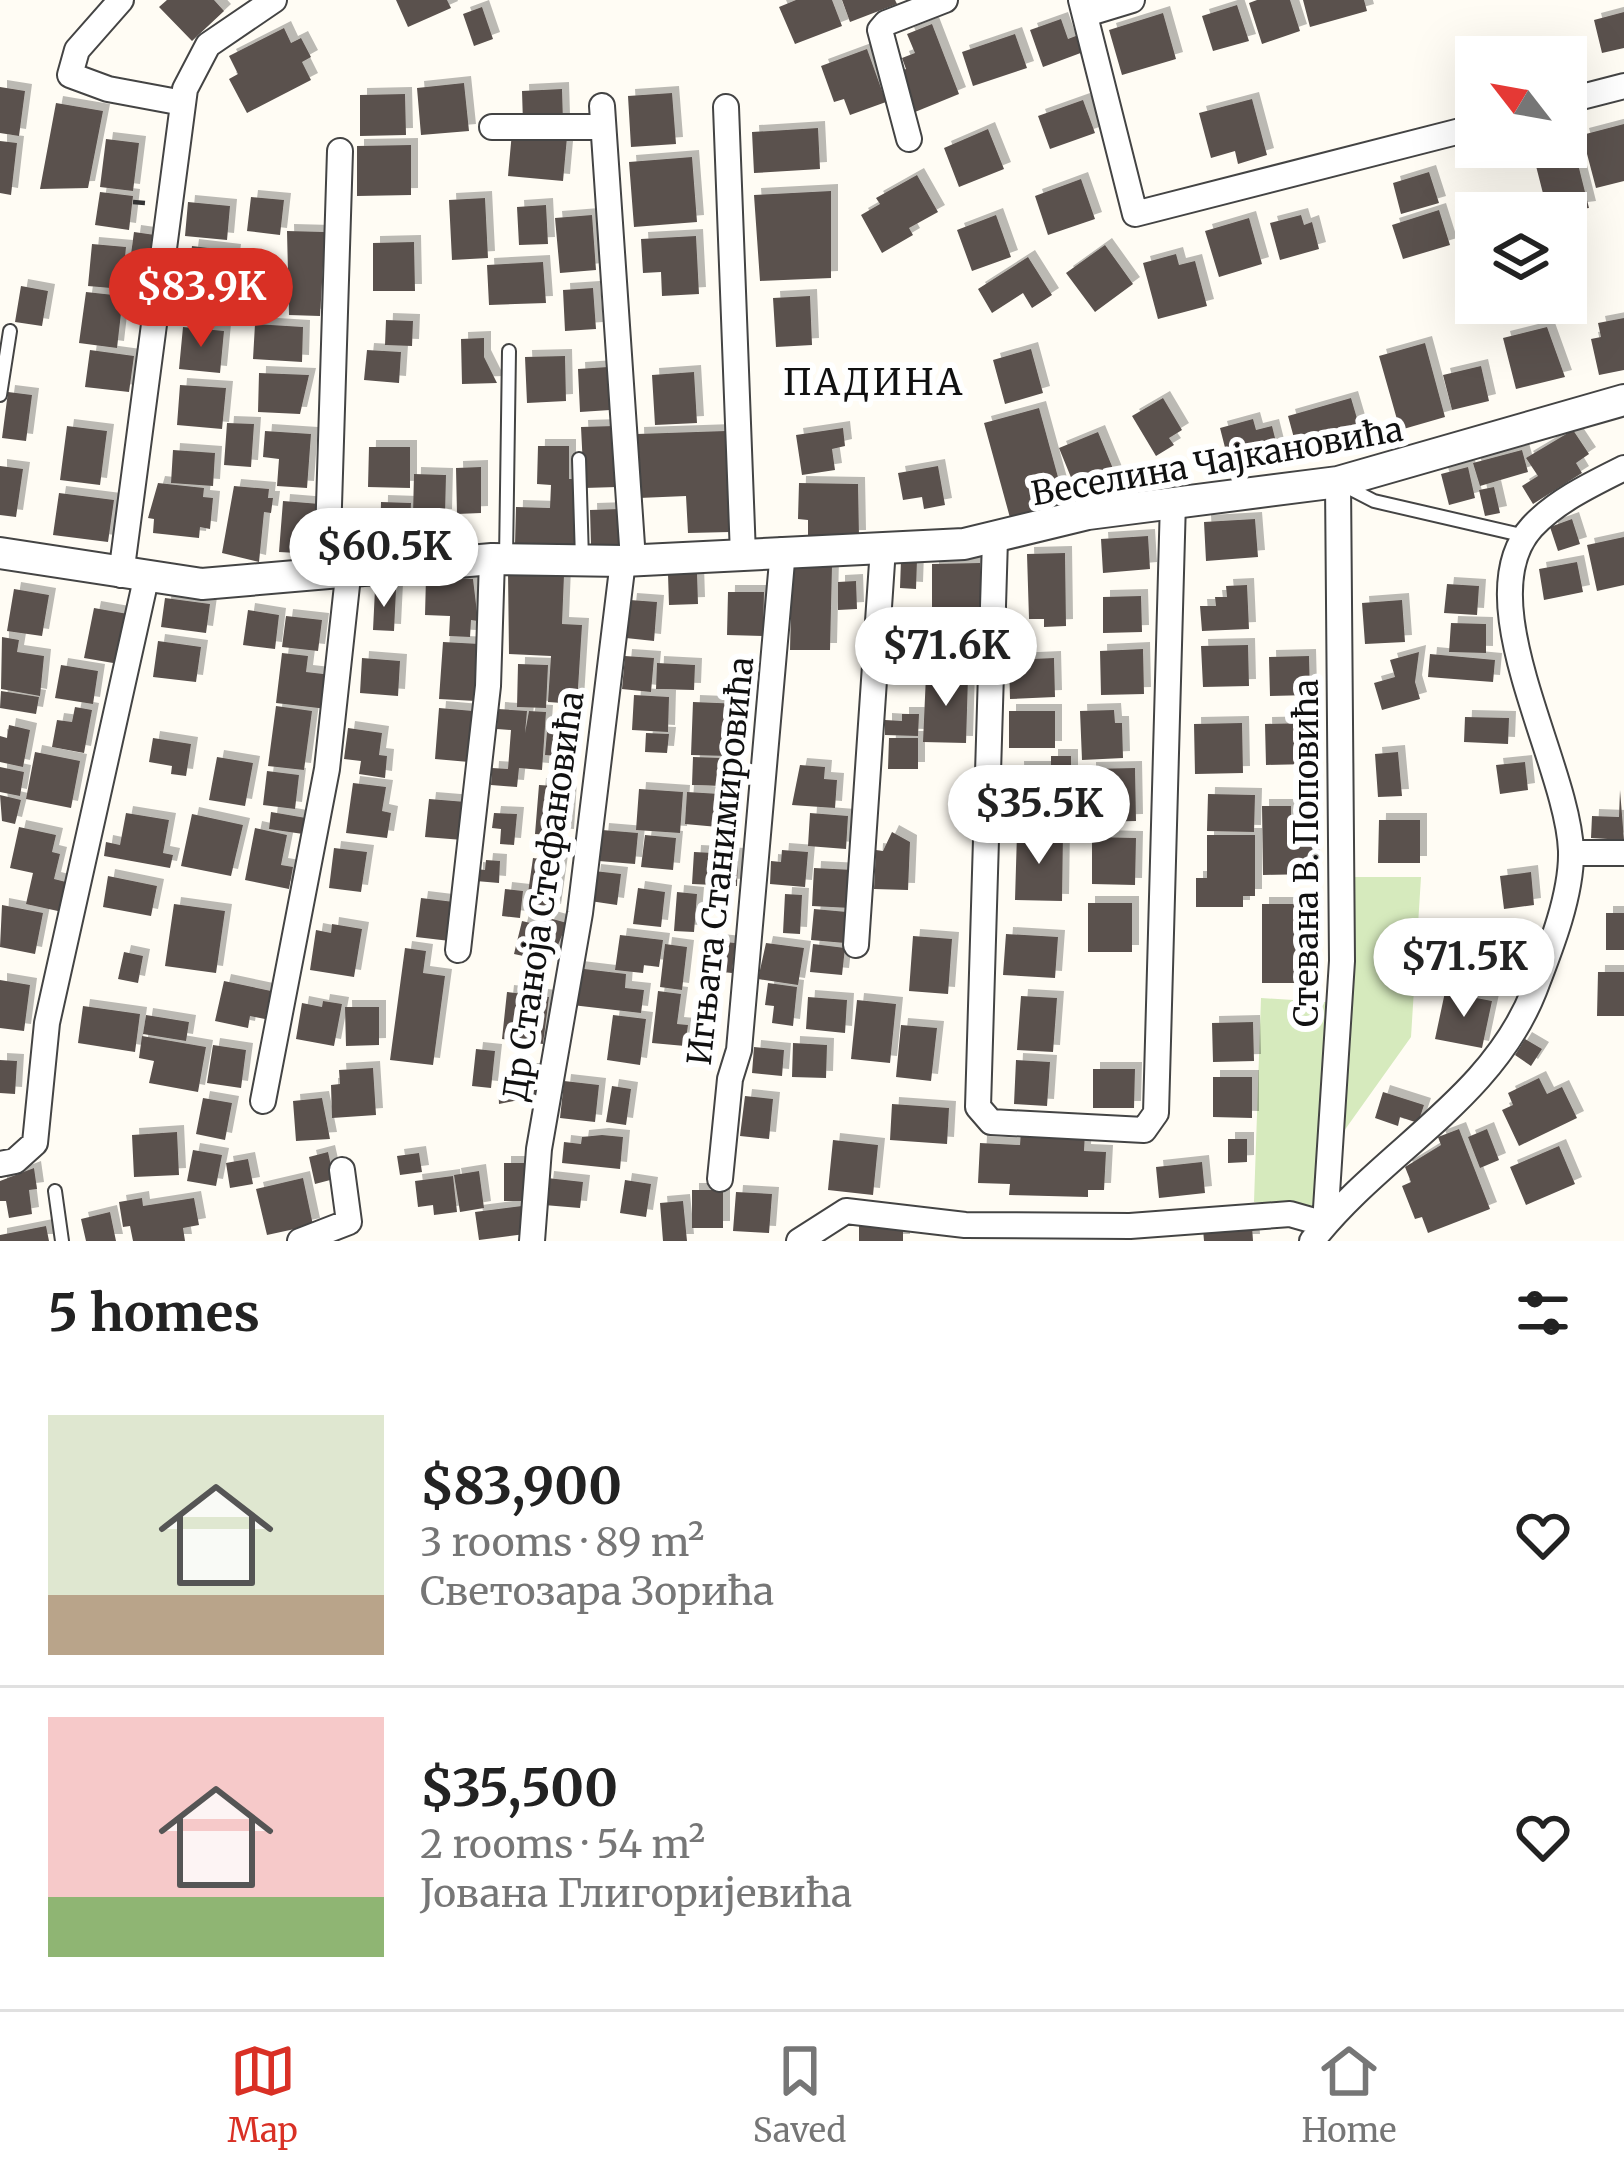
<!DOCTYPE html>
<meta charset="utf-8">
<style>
body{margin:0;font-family:Merriweather,serif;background:#f6f6f6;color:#222;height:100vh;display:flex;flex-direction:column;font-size:45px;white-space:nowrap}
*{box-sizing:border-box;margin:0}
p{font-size:39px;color:#767676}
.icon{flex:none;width:66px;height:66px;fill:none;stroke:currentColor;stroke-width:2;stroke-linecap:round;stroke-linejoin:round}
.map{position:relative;height:1241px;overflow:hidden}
.details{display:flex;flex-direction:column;background:#fff;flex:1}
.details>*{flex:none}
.needle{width:78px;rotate:301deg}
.controls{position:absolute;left:1455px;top:36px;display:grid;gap:24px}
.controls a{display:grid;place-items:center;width:132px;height:132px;border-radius:0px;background:#fff;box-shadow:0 12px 48px #0002;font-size:60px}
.price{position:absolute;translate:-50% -102px;padding:0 27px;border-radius:42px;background:#fff;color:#222;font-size:39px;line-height:78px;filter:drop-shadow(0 3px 6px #0008)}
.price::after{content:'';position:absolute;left:50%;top:72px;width:36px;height:27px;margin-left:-18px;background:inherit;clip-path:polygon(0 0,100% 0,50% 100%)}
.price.active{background:#d93025;color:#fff}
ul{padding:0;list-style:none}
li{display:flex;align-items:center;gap:36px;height:300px;padding:0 48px}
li+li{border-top:3px solid #e0e0e0}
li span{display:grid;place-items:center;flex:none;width:336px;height:240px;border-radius:0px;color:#555}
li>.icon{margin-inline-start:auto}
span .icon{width:144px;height:144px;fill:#fffc;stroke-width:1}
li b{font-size:51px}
h2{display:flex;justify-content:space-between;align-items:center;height:144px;padding:0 48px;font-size:51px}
.menu{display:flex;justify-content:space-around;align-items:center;height:168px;border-top:3px solid #e0e0e0;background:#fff;font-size:33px;color:#767676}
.menu a{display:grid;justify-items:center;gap:6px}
.menu .active{color:#d93025}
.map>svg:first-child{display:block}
</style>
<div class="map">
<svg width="1624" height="1241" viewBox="0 0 1624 1241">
<defs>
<filter id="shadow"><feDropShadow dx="7" dy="-7" stdDeviation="0" flood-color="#0004"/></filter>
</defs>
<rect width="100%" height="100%" fill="#fffcf4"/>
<path fill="#d6eabd" d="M1343,877H1421L1411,1037L1344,1131L1312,1206L1254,1202L1261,998L1340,1003Z"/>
<path fill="#5a514d" filter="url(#shadow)" d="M167,0H214L224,11L192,41L159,7Z
M396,0H447L451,8L408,27Z
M796,0H832L842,26L795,44L779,7Z
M842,0H895L897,4L850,22Z
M1257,0H1290L1300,31L1262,44L1249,3Z
M1303,0H1364L1367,11L1310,27Z
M1237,5L1249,41L1213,51L1202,16Z
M482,7L493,39L474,46L463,14Z
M1624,12V48L1602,53L1594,20Z
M1163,13L1176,59L1122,75L1109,30Z
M1061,19L1068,39L1081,34L1086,51L1043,67L1030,30Z
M932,24L959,94L915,112L899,72L906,69L902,58L915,53L907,34Z
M284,28L291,43L301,38L311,57L302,62L311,80L247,113L229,79L238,74L229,56Z
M1015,34L1027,68L973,86L962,52Z
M867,49L886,102L850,115L844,99L834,102L821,66Z
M464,83L469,131L421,135L417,88Z
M0,87L25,91L19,136L0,133Z
M562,89L563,122L523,123L522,91Z
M672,93L676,144L631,147L628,96Z
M405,94L406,135L360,136V95Z
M1252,99L1267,155L1238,164L1235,151L1211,158L1199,113Z
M1083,100L1095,133L1050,149L1038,116Z
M56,103L103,111L88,188L40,189Z
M1624,124V181L1596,188L1582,135Z
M818,128L820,169L754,173L752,132Z
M988,129L1004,169L959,187L944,148Z
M512,132L567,137L563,181L508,176Z
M106,139L139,143L133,191L100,187Z
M0,141L17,143L11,195L0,193Z
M411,145V195L357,196V146Z
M1576,156L1589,208L1548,213L1536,166Z
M692,157L697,222L634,227L629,162Z
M1429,172L1439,203L1401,214L1393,183Z
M917,175L938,212L909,228L913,235L882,253L861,215L880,204L876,198Z
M1081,179L1095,219L1048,235L1035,196Z
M831,191V278L760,281L754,195Z
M100,192L133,196L129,230L95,225Z
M251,197L284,200L280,235L247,231Z
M485,198L488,258L452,260L449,200Z
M188,202L230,206L227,240L185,236Z
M546,205L548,244L519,245L517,207Z
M1439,210L1450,245L1403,259L1392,225Z
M592,215L596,270L560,273L555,218Z
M996,215L1011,257L972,271L957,230Z
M1301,215L1304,225L1312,222L1319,249L1280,260L1270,223Z
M1249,218L1262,264L1219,277L1205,231Z
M287,231L325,232L320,316L289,315Z
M134,232L155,235L152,257L131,254Z
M696,236L699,294L662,296L661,272L643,273L641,239Z
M414,242L415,291H373V243Z
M92,244L126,247L122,289L88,286Z
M1105,245L1133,284L1095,312L1066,273Z
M192,246L234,251L231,275L261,278L257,312L227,308L229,290L187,285Z
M1176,254L1179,265L1195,261L1207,306L1158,319L1143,263Z
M1028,257L1052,295L1032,308L1023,293L992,313L978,289Z
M543,262L546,303L489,305L487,265Z
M21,286L48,291L42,326L15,322Z
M593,288L596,329L565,331L563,290Z
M86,292L123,296L117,348L79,343Z
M810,296L812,345L776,347L773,298Z
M1624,318V370L1599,375L1591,339L1601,337L1598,323Z
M386,320L413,321L412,346L385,345Z
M255,324L303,327L302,362L253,359Z
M183,327L224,331L220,373L179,369Z
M1547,327L1565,377L1516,389L1503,338Z
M484,338V357L497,383L462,384L461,339Z
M1425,343L1445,417L1400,430L1379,356Z
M1031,349L1043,393L1005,404L993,360Z
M90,350L134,356L129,392L85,387Z
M367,350L401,352L399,383L364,380Z
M565,356L566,401L527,403L525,357Z
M1481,366L1489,401L1452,410L1443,375Z
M608,367L610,410L580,412L578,369Z
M694,372L697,423L655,425L652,375Z
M259,373L309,375L300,414L258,412Z
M180,385L226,388L222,429L177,425Z
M8,392L32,395L26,441L2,438Z
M1163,398L1182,430L1169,438L1174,445L1156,456L1132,416Z
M1351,398L1361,432L1297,449L1288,416Z
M1039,408L1064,499L1048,504L1051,514L1012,525L984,423Z
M1253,419L1256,430L1272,426L1279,454L1230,467L1220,428Z
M227,423L254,424L251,467L224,465Z
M67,426L107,431L100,485L60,480Z
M614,426L617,487L584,488L581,427Z
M843,428L845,446L832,449L835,470L802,475L796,435Z
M1573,430L1589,454L1576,463L1582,473L1533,504L1522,486L1538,476L1526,458Z
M265,431L311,434L307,488L277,486L279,459L263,457Z
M726,431L730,532L688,533L686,496L639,498L637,434Z
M1098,432L1118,481L1079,497L1059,448Z
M538,446H569V479H576L575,546L515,545L516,507L550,508L551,485L537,484Z
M369,447H410V488L368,487Z
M173,450L215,453L213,486L171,483Z
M1522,450L1528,472L1480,486L1473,463Z
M0,466L23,469L16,517L0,515Z
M938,466L945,505L924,509L922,497L903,500L898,473Z
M481,467V513L457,514L456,468Z
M1468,467L1475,498L1449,505L1441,474Z
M414,474L446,475L445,516L413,515Z
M158,483L204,488L203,497L213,498L210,529L200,527L199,538L153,533L154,519L148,518Z
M799,483L858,484L859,537L808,538V520L798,519Z
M234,486L269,489L268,498H273L271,513L264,512L259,562L222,553Z
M1494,487L1500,513L1485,516L1479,490Z
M59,493L114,500L108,542L53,535Z
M283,501L320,504L316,554L279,552Z
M381,502L411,503L409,549H380Z
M620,509L621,544L591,545L590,510Z
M1255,519L1258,557L1206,561L1204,522Z
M1572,519L1580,544L1558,551L1550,527Z
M1148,536L1150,569L1103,573L1101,539Z
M1624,537V585L1597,591L1587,545Z
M1065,553L1066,626L1044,627V619H1029L1027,554Z
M901,560H917L916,589L900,588Z
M1577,562L1583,592L1544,600L1539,569Z
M980,563L981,611H932V564Z
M792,566H832L830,650H790Z
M508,572L564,575L562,624L582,625L577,704L548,702L551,656L509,654Z
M697,573L698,604L669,605L668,574Z
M426,577L473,579L478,621L471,620L470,637L449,636L450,616L425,615Z
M856,581L857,609L838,610V582Z
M1447,584L1479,586L1477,615L1444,613Z
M1247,585L1249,629L1202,631L1200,606H1216L1215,597H1227L1226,586Z
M14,589L49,595L42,636L7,631Z
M375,589L396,590L394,631L373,630Z
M728,592H764L763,636L727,635Z
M1141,596L1142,632L1103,633V597Z
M165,598L210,604L206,633L161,627Z
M630,600L657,602L654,641L626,638Z
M1402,600L1405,642L1365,644L1362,603Z
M94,608L128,614L119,664L84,658Z
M248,610L279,615L275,649L243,645Z
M286,616L322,620L318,651L282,647Z
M1451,623L1486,624V653L1449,652Z
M932,626L969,628L967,663H954L953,672L925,671Z
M2,637L19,640L17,652L44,656L40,696L1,689Z
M890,639L919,640L917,681L888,680Z
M158,641L201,647L196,682L153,677Z
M443,642L480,644L476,701L439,699Z
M1248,645L1249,686L1203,687L1201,646Z
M1143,649L1144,694L1101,695L1100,651Z
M1419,652L1415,682L1420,699L1382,710L1374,683L1395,677L1390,660Z
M282,653L308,656L306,672L332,675L327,709L276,703Z
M1430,654L1495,660L1493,682L1428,677Z
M625,656L654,658L651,692L622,689Z
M1309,656L1310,695L1270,696L1269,657Z
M362,658L400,661L398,696L360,693Z
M1054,658L1055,697L1010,699L1009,660Z
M657,663L695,665L694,690L656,689Z
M518,664L548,665L546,708L517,707Z
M61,665L98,671L93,704L55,698Z
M926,675L968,677L966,743L923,742Z
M1,691L39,697L36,714L0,708Z
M634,695L669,697L668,732L632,730Z
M693,702L742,704L741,719L729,718L728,756L691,755Z
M276,706L312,711L304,770L268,766Z
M75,707L92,710L84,753L52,747L57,720L72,722Z
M439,708L473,711L469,762L435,759Z
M498,709L527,711L525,733L529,711L546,712L542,770L519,768L517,787L491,785L492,768L508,769L511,730L497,729Z
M1114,710L1115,723H1122L1123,758L1082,760L1080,711Z
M1009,711H1055V748H1009Z
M902,714H919L918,736L885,735V720L902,721Z
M1465,717L1509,718L1508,744L1464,742Z
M1242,723L1243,773L1195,774L1194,724Z
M1311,723V764L1266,765L1265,724Z
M9,725L30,730L23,767L0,762V736L7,738Z
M560,725L572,726L569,757L545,755L547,732L559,733Z
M348,728L382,733L379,755L387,756L385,778L359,774L361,761L344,759Z
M646,733L669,734L667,753L645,752Z
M153,738L191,744L186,776L171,774L172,766L149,762Z
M889,738H918V769H888Z
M35,752L80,761L71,808L26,799Z
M1398,752L1402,796L1378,797L1375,754Z
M1051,756H1071V787H1058V802H1018L1017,768H1051Z
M217,757L253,763L245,806L209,800Z
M693,757L722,758L721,786L692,785Z
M1525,762L1528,790L1500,794L1496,765Z
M800,765L825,767L824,779L837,780L835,808L792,805Z
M0,767L24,772L20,796L0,792Z
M1135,768L1136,821L1090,822L1089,769Z
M267,771L299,775L295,809L263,805Z
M353,783L386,787L382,811L391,813L387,838L346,833Z
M539,785L570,787L567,836L535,834Z
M639,789L683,792L680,833L636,830Z
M1620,790L1624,840L1591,838L1592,816L1619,817Z
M687,792L720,794L718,827L685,824Z
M1208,794L1255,795L1254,832L1207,831Z
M0,795L21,800L15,824L2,821Z
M429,799L466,802L463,840L425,837Z
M1262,806H1291V827H1312L1313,874L1263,875Z
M271,812L306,818L303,834L269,829Z
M126,813L169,820L163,853L173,855L170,868L104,856L106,842L120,845Z
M494,813L517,814L514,845L500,844L501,829L492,828Z
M810,813L848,816L846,849L808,846Z
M192,814L243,825L231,876L181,866Z
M1379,820H1420V863H1378Z
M19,827L56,835L52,852L60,854L54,879L74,884L67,913L26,904L33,873L10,868Z
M255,828L287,835L281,865L293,867L289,889L245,880Z
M602,830L638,833L635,864L599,861Z
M892,832L910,842L908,890L874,889L876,850L883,851Z
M1017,833H1063L1062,901L1015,900Z
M645,835L676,838L673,870L641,867Z
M1207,835H1255V896H1243V907H1196V878H1207Z
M1092,837L1136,838L1135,885L1092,884Z
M334,848L367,852L361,892L329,888Z
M782,850L808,852L805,887L770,884L771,861L781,862Z
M694,852L714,853L713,867L721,868V854L738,855L737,886L692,884Z
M533,858L561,862L554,911L526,907Z
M486,860L500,861L499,883L476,881V869L485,870Z
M814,868L854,870L851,908L812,906Z
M594,871L621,874L617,905L590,901Z
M1531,872L1534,905L1504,909L1500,876Z
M108,876L157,886L151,916L103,907Z
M638,888L665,892L661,927L633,924Z
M505,889L523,891L520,918L502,916Z
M677,892L697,894L694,932L674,931Z
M785,894L802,895L800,934L783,933Z
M421,898L454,902L450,941L416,937Z
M1088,903H1132V952H1088Z
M174,904L225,911L216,973L165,966Z
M1262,904H1311V983H1262Z
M2,905L43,913L35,954L0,947Z
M814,909L847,912L845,943L811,940Z
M1606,913H1624V950H1606Z
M549,918L567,923L551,962L514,954L522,921L547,927Z
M332,924L362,929L354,977L310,970L316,930L331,933Z
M1006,934L1058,937L1055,978L1003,975Z
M620,935L663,940L659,967L644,965L643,973L615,970Z
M913,936L952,939L948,994L909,991Z
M1421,938L1450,941L1448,959L1419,955Z
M706,940L735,943L732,973L703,970Z
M1480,942L1514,944L1512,981L1478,980Z
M766,943L804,948L798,985L758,979Z
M665,944L687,947L682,990L660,987Z
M813,944L845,948L842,975L810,972Z
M405,948L426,951L423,973L445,976L433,1065L390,1060Z
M124,952L143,956L138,983L118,979Z
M576,968L626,974L625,988L644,990L641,1013L572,1005Z
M1598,972H1624V1016H1597Z
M0,980L30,985L24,1031L0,1028Z
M224,981L271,991L265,1019L250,1016L248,1028L215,1021Z
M768,983L797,987L793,1026L772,1023L774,1006L765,1005Z
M658,991L681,994L677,1024L688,1025L685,1046L652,1043Z
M507,992L549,997L543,1044L502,1039Z
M1445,992L1492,1001L1482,1048L1435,1039Z
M1021,996L1057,998L1053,1052L1017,1050Z
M808,997L847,1000L845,1033L806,1029Z
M857,1000L896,1004L890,1063L851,1059Z
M323,1001L342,1004L334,1046L296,1039L302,1003L322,1007Z
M83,1006L140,1014L135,1052L78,1043Z
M345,1007H379V1045L346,1046Z
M146,1015L189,1022L186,1041L143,1034Z
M613,1015L646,1019L640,1065L607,1060Z
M1253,1022L1254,1061L1213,1062L1212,1023Z
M901,1025L937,1028L931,1081L896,1077Z
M142,1036L206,1047L198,1092L149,1083L154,1061L139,1058Z
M1525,1039L1542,1049L1531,1066L1515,1055Z
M793,1043L827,1045L826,1078L792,1077Z
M213,1045L246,1050L241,1088L207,1083Z
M754,1047L784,1050L782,1076L752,1073Z
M476,1049L495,1051L491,1088L472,1086Z
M0,1060L17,1061L15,1094L0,1093Z
M1016,1060L1050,1062L1047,1106L1014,1104Z
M373,1068L376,1115L332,1118L331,1085L340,1084L339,1070Z
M1093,1069H1135L1134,1108H1093Z
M510,1070H539V1096L499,1104L498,1083H510Z
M1213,1077H1252V1118L1213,1117Z
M1539,1078L1547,1094L1562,1087L1577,1118L1519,1146L1502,1110L1513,1105L1508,1093Z
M564,1081L599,1085L595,1122L560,1118Z
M612,1086L631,1089L626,1125L606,1122Z
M1383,1092L1424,1105L1418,1123L1400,1117L1398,1126L1375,1118Z
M745,1096L773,1099L769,1139L740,1136Z
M203,1098L232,1103L225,1140L196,1134Z
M322,1098L330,1139L296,1141L293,1101Z
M892,1104L949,1108L947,1144L890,1140Z
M1459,1129L1490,1209L1428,1233L1422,1217L1415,1219L1402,1186L1411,1182L1405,1167L1441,1145L1438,1137Z
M1487,1129L1499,1160L1480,1168L1468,1137Z
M1021,1131L1085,1133L1084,1151L1106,1152L1104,1190H1088V1197L1009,1195L1010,1184L978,1183L980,1143L1020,1145Z
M177,1132L179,1175L134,1177L132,1135Z
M602,1135L623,1137L620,1169L562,1163L564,1142L581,1144L582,1137Z
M1228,1139H1247V1162L1228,1163Z
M833,1140L878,1145L873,1195L828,1190Z
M1559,1146L1575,1184L1526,1205L1510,1167Z
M193,1150L222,1155L216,1186L187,1181Z
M328,1152L334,1179L315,1184L309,1157Z
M419,1153L422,1172L400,1175L397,1156Z
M248,1159L253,1184L230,1188L226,1163Z
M1202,1162L1205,1193L1159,1198L1156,1167Z
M504,1163H528V1201H504Z
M34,1168L37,1189L29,1190L32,1214L9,1218L6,1201H0V1181Z
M479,1171L484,1208L460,1212L454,1175Z
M453,1176L457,1212L434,1215L433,1205L418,1207L415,1181Z
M303,1178L313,1225L267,1235L256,1189Z
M547,1178L583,1182L580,1208L544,1205Z
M625,1180L651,1184L646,1217L620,1213Z
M692,1190H723V1228H692Z
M736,1192L772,1194L769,1233L733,1231Z
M142,1198L143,1206L194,1198L199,1225L183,1228L185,1241H133L130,1226L123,1227L119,1202Z
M683,1201L687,1241H663L660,1203Z
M522,1206L525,1234L479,1240L475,1212Z
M110,1212L116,1241H86L81,1219Z
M859,1225L903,1226V1241H859Z
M46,1226L49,1241H0V1235Z
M1252,1226L1253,1241H1204L1203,1229Z"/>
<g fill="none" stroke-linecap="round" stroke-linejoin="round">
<defs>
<path id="service" d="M0,395L10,331
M579,459L582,559
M1343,485L1374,501L1525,536
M506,559L509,351
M55,1191L62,1241"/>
<path id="minor" d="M121,0L77,50L70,75L108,89L183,103
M1081,0L1135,214L1476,127
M1086,14L1132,0
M1566,101L1624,86
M602,106L633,560
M726,107L743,555
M492,127H603
M909,139L880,30L886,23L945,0
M995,539L978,1107L991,1122L1144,1130L1156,1113L1173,501
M327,570L340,151
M121,575L185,89L208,45L274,0
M1571,853H1624
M856,945L883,548
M458,950L488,686L492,559
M263,1101L327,769L349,567
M0,1164L15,1161L35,1143L47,1023L146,579
M720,1179L730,1079L739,1050L783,550
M300,1241L349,1222L342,1170
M532,1241L539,1149L580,913L623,561
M799,1241L846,1211L965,1225L1130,1226L1290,1214L1325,1224L1342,961L1338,482
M1312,1241C1381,1152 1491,1100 1534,991C1550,950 1572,895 1571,851C1568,763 1466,599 1532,527C1556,501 1592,484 1624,468"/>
<path id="tertiary" d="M0,553L202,584L492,559L623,561L964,544L1088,514L1338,482L1624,400"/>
</defs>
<use href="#service" stroke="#444" stroke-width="16"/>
<use href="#minor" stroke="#444" stroke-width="28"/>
<use href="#tertiary" stroke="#444" stroke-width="34"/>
<path stroke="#333" stroke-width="4.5" stroke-dasharray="12 6" stroke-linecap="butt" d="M133,202L145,203"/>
<use href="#service" stroke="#fff" stroke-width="12"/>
<use href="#minor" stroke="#fff" stroke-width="24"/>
<use href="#tertiary" stroke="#fff" stroke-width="30"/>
</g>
<g text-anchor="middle" stroke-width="12" stroke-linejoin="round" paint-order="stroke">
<g font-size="33" fill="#111" stroke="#fff">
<text transform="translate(1217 461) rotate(-10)" y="12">Веселина Чајкановића</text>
<text transform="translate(1306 853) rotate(-90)" y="12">Стевана В. Поповића</text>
<text transform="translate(720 861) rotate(-84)" y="12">Игњата Станимировића</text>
<text transform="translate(543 896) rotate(-82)" y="12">Др Станоја Стефановића</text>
</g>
<g font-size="36" letter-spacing="3" fill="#111" stroke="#fff">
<text x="874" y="395">ПАДИНА</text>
</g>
</g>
</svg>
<div class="controls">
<a><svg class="needle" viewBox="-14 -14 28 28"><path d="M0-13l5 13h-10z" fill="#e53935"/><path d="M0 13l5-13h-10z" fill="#767676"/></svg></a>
<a><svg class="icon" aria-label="layers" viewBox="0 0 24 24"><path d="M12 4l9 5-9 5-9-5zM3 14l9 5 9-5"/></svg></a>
</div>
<b class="price active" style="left:201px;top:350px">$83.9K</b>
<b class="price" style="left:384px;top:610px">$60.5K</b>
<b class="price" style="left:946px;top:709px">$71.6K</b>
<b class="price" style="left:1039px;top:867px">$35.5K</b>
<b class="price" style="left:1464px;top:1020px">$71.5K</b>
</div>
<section class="details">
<h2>5 homes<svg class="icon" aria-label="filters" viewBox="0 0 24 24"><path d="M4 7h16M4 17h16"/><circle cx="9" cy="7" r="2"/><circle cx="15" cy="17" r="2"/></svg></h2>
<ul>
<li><span style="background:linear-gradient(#dfe7d0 75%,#b9a48a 0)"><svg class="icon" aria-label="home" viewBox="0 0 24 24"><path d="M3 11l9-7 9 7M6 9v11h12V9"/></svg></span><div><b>$83,900</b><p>3 rooms · 89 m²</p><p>Светозара Зорића</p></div><svg class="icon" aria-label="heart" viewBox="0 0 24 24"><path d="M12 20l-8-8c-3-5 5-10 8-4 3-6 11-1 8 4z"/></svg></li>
<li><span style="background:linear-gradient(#f6c9c9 75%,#8fb573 0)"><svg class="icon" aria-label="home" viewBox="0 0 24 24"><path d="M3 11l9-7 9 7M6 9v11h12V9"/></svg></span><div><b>$35,500</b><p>2 rooms · 54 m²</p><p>Јована Глигоријевића</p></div><svg class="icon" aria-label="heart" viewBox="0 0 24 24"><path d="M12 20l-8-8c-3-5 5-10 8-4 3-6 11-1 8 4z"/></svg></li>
</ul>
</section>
<nav class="menu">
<a class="active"><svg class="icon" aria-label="map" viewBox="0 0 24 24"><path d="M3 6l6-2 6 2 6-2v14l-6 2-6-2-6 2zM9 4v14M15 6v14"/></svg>Map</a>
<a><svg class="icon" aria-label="saved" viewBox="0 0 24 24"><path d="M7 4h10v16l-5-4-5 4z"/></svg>Saved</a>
<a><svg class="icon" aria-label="home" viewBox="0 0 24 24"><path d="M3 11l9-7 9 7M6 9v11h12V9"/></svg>Home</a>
</nav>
